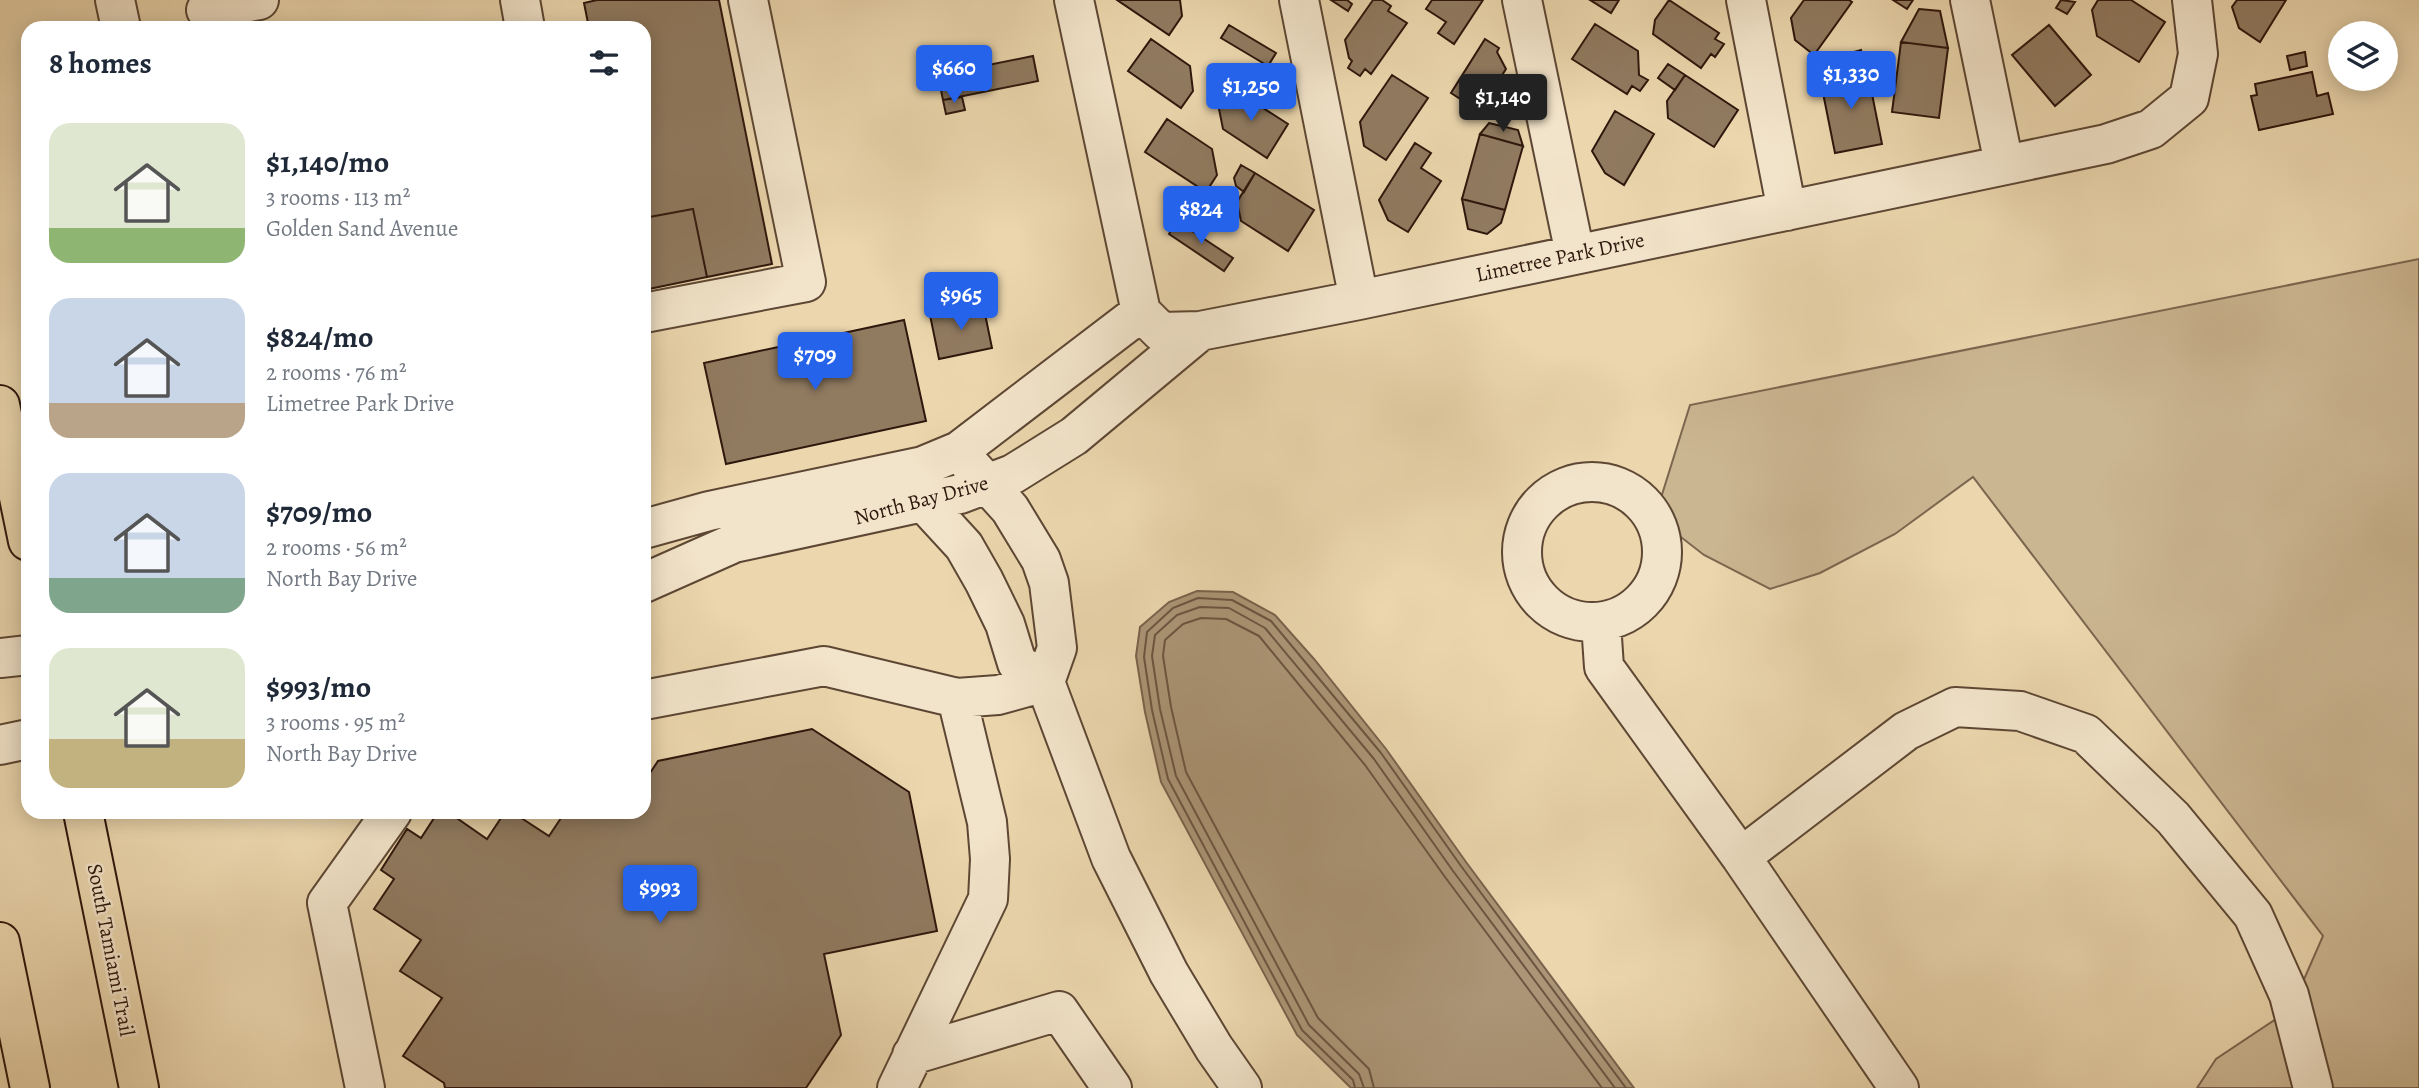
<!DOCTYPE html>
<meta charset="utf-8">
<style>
body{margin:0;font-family:Alegreya,serif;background:#f2f2f3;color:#1f2937;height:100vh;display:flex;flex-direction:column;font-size:26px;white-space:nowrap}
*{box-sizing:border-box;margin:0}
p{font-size:23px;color:#747a83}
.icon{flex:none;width:38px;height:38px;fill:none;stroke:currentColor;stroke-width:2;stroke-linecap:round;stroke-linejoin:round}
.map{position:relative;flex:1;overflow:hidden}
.sheet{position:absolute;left:21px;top:21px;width:630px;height:798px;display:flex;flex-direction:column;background:#fff;border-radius:21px;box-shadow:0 4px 18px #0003}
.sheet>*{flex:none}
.fabs{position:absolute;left:2328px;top:21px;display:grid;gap:14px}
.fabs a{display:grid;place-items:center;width:70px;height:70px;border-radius:50%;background:#fff;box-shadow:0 4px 18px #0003;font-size:35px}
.price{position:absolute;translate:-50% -60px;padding:0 16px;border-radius:7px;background:#2563eb;color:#fff;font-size:23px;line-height:46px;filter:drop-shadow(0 2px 4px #0008)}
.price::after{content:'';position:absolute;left:50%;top:42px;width:21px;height:16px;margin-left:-10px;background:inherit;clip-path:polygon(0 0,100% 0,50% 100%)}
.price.current{background:#222;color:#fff}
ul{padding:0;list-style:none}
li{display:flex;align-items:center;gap:21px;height:175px;padding:0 28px}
li span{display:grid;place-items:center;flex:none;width:196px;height:140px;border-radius:21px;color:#555}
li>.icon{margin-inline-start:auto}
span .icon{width:84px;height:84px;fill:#fffc;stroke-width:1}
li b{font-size:30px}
h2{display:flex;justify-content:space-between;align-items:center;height:84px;padding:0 28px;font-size:30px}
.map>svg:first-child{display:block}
</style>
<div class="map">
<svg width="2419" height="1088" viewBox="0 0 2419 1088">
<rect width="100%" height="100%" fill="#ebd6ad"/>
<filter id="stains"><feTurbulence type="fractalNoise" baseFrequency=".00286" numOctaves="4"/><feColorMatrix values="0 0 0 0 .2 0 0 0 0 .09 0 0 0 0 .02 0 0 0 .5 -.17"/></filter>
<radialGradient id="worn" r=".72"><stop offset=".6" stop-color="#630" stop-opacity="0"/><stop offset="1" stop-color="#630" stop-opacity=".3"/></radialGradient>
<path fill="#cbb692" stroke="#7c664f" stroke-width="2" d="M2419,259V1088H2197L2216,1059L2291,1009L2323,936L1973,477L1895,534L1820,573L1770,589L1704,555L1655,517L1690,405Z"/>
<path fill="#ab9576" stroke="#79634c" stroke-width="2" d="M1197,591L1233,592L1275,615L1314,659L1386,749L1466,862L1634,1088H1351L1297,1035L1161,782L1145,712L1136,656L1140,627L1169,602Z"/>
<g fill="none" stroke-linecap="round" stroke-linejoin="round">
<path stroke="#6c5641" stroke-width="2" d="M1355,1088L1353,1080L1302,1030L1168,779L1152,710L1144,657L1147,632L1173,608L1198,598L1232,600L1271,621L1381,753L1461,866L1626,1088
M1364,1088L1359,1074L1309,1025L1176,776L1160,709L1152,656L1155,635L1177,615L1200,607L1229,608L1265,628L1374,759L1453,871L1615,1088
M1374,1088L1369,1069L1318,1018L1186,772L1171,707L1163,656L1165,640L1183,624L1201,618L1226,619L1259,636L1365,765L1445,877L1602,1088"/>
</g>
<path fill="#907a60" stroke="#2e170c" stroke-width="2" d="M597,0H719L772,264L707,277L693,209L644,218V28H589L584,3Z
M1117,0H1180L1182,16L1169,35Z
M1331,0H1347L1352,4L1348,11Z
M1373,0H1382L1391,6L1388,11L1407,23L1371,74L1365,69L1360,76L1348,68L1352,61L1349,58L1345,40Z
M1432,0H1483L1454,44L1438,33L1446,22L1426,9Z
M1590,0H1619L1611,13Z
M1669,0L1719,33L1715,39L1724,44L1715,57L1711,54L1701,68L1653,34L1655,20Z
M1804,0H1849L1852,2L1814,55L1795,40L1791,18Z
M1893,0H1913L1907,9Z
M2061,0L2075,2L2067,14L2056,8Z
M2098,0H2131L2165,22L2139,62L2097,36L2092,10Z
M2237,0H2286L2260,42L2239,28L2232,7Z
M1919,9L1940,11L1948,48L1901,42Z
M1595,24L1638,51L1639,75L1648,80L1640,91L1632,86L1627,94L1572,59Z
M1229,25L1276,53L1268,66L1221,38Z
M2049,25L2091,75L2055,106L2012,55Z
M1151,39L1190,66L1193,91L1181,108L1128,71Z
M1485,39L1499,48L1497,52L1506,69L1479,111L1451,93Z
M1901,42L1948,48L1939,118L1892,112Z
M1861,50L1863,62L1857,63L1854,52Z
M2305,52L2307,66L2290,70L2287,56Z
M1033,56L1038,81L943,100L938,75Z
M1668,64L1685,75L1675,90L1658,78Z
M1867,69L1882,144L1835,153L1820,78Z
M2312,72L2317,96L2328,93L2333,114L2259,130L2251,96L2257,95L2255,84Z
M1392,75L1428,98L1386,160L1364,146L1360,122Z
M1685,75L1738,110L1714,147L1668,118L1667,101Z
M1232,88L1288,124L1267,158L1223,129L1219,109Z
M962,97L965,110L946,114L943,100Z
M1615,111L1654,134L1624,185L1605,173L1592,151Z
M1167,119L1212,149L1217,175L1206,192L1145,152Z
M1489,123L1518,130L1523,146L1480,134Z
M1480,134L1523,146L1505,210L1462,199Z
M1415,143L1431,153L1421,168L1441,181L1408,232L1388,220L1379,200Z
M1241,165L1255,173L1244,192L1236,186L1234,178Z
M1255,173L1314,210L1288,251L1241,221L1237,202Z
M1462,199L1505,210L1501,223L1487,234L1468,229Z
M693,209L707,277L644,290V218Z
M1177,221L1233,258L1224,271L1169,234Z
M983,304L992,348L939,359L930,315Z
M904,320L926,421L726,464L704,363Z
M812,729L909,792L937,931L824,954L841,1035L806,1088H445L444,1083L403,1056L442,998L400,971L421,940L374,909L394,879L381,870L407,829L421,838L438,812H448L487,839L505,812H512L549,836L565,812H644V782L658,761Z"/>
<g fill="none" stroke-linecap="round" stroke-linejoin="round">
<defs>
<path id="minor" d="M115,0L121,28
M520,0L525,28
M1074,0L1141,312L1161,332L1200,331L1359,300L2106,144L2151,129L2189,98L2198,54L2192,0
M1299,0L1359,300
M1522,0L1575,254
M1746,0L1787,211
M1970,0L2004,164
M206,10L259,0
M644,313L806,282L748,0
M971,466L1010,509L1041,560L1049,583L1057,648L1045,682
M896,472L964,546L984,581L1005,624L1017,663L1045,682L1111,858L1169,973L1214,1048L1242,1088
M1522 552a70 70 0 1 1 140 0a70 70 0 1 1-140 0Z
M644,529L709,511L923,466L959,451L1141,312
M644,583L734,543L960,494L1013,474L1074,436L1200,331
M1601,623L1604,667L1741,857L1899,1088
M0,658L28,655
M644,700L824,666L957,698L998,695L1045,682
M0,745L28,739
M1741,857L1906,731L1955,707L2020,711L2086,734L2173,818L2253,915L2289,995L2313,1088
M912,1055L1059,1011L1112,1088
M365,1088L327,903L392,812
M897,1088L988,899L990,859L987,822L957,698"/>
<path id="major" d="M0,405L28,541
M83,812L139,1088
M0,942L30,1088"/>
</defs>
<use href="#minor" stroke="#5d4734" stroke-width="42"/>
<use href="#major" stroke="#2e170c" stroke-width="42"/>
<use href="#minor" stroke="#f2e4ca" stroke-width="38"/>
<use href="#major" stroke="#ebd6ad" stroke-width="38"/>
</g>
<g text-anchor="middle" stroke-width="5" stroke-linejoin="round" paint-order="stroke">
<g font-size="21" fill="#2e170c" stroke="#f2e4ca">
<text transform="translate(1560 257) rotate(-12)" y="7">Limetree Park Drive</text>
<text transform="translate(921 500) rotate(-15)" y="7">North Bay Drive</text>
<text transform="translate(111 950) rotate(79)" y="7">South Tamiami Trail</text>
</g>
</g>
<rect width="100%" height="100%" filter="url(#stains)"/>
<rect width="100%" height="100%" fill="url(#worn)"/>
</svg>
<div class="fabs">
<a><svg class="icon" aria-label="layers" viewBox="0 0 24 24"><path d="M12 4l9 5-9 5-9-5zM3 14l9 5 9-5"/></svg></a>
</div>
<b class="price" style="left:954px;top:105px">$660</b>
<b class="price" style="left:1851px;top:111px">$1,330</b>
<b class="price" style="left:1251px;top:123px">$1,250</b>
<b class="price current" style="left:1503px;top:134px">$1,140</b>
<b class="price" style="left:1201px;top:246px">$824</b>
<b class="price" style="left:961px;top:332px">$965</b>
<b class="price" style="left:815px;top:392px">$709</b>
<b class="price" style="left:660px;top:925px">$993</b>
<section class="sheet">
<h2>8 homes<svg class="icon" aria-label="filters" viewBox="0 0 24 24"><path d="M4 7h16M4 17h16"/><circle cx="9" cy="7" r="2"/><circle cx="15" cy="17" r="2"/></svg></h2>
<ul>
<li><span style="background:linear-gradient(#dfe7d0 75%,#8fb573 0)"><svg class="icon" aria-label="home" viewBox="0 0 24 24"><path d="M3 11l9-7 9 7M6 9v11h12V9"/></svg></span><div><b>$1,140/mo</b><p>3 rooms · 113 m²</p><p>Golden Sand Avenue</p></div></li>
<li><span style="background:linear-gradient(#c9d6e8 75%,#b9a48a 0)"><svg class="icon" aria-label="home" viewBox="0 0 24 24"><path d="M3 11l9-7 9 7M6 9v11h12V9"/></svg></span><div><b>$824/mo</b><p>2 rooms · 76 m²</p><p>Limetree Park Drive</p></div></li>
<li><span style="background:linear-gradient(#c9d6e8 75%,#7fa58c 0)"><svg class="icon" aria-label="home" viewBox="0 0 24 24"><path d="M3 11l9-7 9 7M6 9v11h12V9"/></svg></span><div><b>$709/mo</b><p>2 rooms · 56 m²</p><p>North Bay Drive</p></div></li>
<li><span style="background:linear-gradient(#dfe7d0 65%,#c2b280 0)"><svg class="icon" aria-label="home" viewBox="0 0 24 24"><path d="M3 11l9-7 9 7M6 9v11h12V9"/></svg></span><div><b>$993/mo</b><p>3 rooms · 95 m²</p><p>North Bay Drive</p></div></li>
</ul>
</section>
</div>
